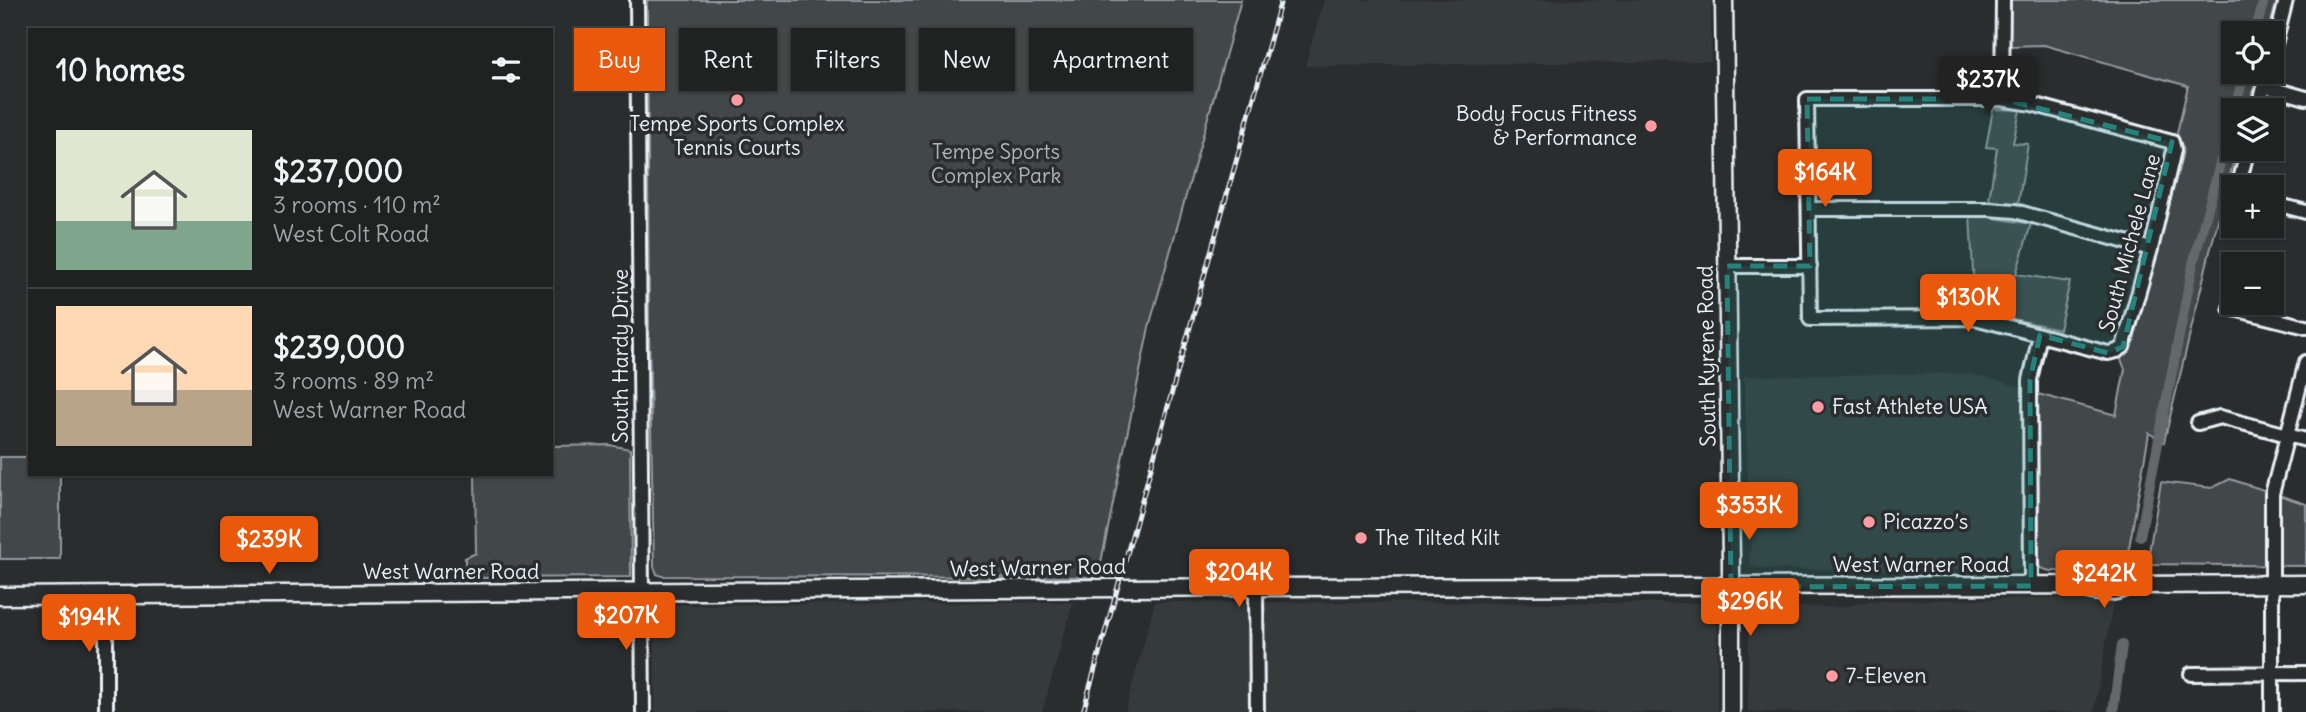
<!DOCTYPE html>
<meta charset="utf-8">
<style>
body{margin:0;font-family:Delius,sans-serif;background:#2d2f2f;color:#f1f3f6;height:100vh;display:flex;flex-direction:column;font-size:26px;white-space:nowrap}
*{box-sizing:border-box;margin:0}
p{font-size:23px;color:#a2a4a5}
.icon{flex:none;width:38px;height:38px;fill:none;stroke:currentColor;stroke-width:2;stroke-linecap:round;stroke-linejoin:round}
.map{position:relative;flex:1;overflow:hidden}
.sheet{position:absolute;left:28px;top:28px;width:525px;height:448px;display:flex;flex-direction:column;background:#202222;border-radius:0px;box-shadow:0 2px 5px #0004,0 0 0 2px #3d3f40}
.sheet>*{flex:none}
.guide{position:absolute;left:574px;top:28px;width:665px;height:63px;display:flex;gap:14px}
.controls{position:absolute;left:2221px;top:21px;display:grid;gap:14px}
.controls a{display:grid;place-items:center;width:63px;height:63px;border-radius:0px;background:#202222;box-shadow:0 2px 5px #0004,0 0 0 2px #3d3f40;font-size:35px}
.price{position:absolute;translate:-50% -60px;padding:0 16px;border-radius:7px;background:#ea580c;color:#fff;font-size:23px;line-height:46px;filter:drop-shadow(0 2px 4px #0008)}
.price::after{content:'';position:absolute;left:50%;top:42px;width:21px;height:16px;margin-left:-10px;background:inherit;clip-path:polygon(0 0,100% 0,50% 100%)}
.price.active{background:#222;color:#fff}
ul{padding:0;list-style:none}
li{display:flex;align-items:center;gap:21px;height:175px;padding:0 28px}
li+li{border-top:2px solid #3d3f40}
li span{display:grid;place-items:center;flex:none;width:196px;height:140px;border-radius:0px;color:#555}
li>.icon{margin-inline-start:auto}
span .icon{width:84px;height:84px;fill:#fffc;stroke-width:1}
li b{font-size:30px}
h2{display:flex;justify-content:space-between;align-items:center;height:84px;padding:0 28px;font-size:30px}
.chip{padding:0 24px;border-radius:0px;background:#202222;box-shadow:0 2px 5px #0004,0 0 0 2px #3d3f40;font-size:24px;line-height:63px}
.chip.active{background:#ea580c;color:#fff}
.map>svg:first-child{display:block}
</style>
<div class="map">
<svg width="2306" height="712" viewBox="0 0 2306 712">
<rect width="100%" height="100%" fill="#2a2d2e"/>
<filter id="ink" filterUnits="userSpaceOnUse"><feTurbulence type="fractalNoise" baseFrequency=".0143" numOctaves="2"/><feDisplacementMap in="SourceGraphic" scale="14" xChannelSelector="R" yChannelSelector="G"/><feConvolveMatrix kernelMatrix="1 2 1 2 8 2 1 2 1" color-interpolation-filters="sRGB"/></filter>
<g filter="url(#ink)">
<path fill="#363a3b" d="M1324,0H1711V61L1305,66Z
M1968,373L2022,387L2023,559L2021,569L2016,571L1766,569L1755,567L1750,564L1749,556L1753,529L1752,503L1748,485L1744,376Z
M2114,597L2094,712H1748L1749,613L1754,604L1762,603L1796,607H1843L1870,601Z
M1073,602L1042,712H655V613L657,607L661,605Z
M1155,602L1709,603L1717,613V712H1125Z"/>
<path fill="#424648" stroke="#959ca0" stroke-width="2" d="M647,0H1241L1149,327L1098,577L662,576L657,574L654,567L649,331Z
M2010,0H2277L2268,33H2233V72H2258L2248,110H2233V149H2237L2210,251L2164,442L2149,433L2125,571H2050L2040,568L2039,564L2038,394L2116,415L2125,369L2120,357L2126,353L2134,340L2181,160L2183,148L2177,133L2188,86L2044,45L2010,46Z
M1993,109L2020,110L2013,143L2028,144L2018,205L1989,200L1997,148L1986,147Z
M1970,214L2031,224L2016,274L2070,282L2059,329L1975,311Z
M610,445L630,449L631,577L465,578V558L476,553L475,474H551V446Z
M0,457H30V474H60V559H0Z
M2230,479L2306,504V566L2147,564L2161,482L2212,488Z"/>
<g fill="none" stroke-linecap="round" stroke-linejoin="round">
<path stroke="#63686b" stroke-width="10" d="M2255,33L2264,0
M2234,110L2245,72
M2140,536L2193,264L2233,115
M2113,712L2122,645"/>
<defs>
<path id="minor" d="M637,0L643,712
M2272,56L2286,0
M2264,86L2306,98
M1807,99H2002L2032,104L2172,142L2174,150L2151,249L2123,347L2117,351L2108,353L1975,318L1810,319Z
M2002,99L2003,0
M2258,110L2268,72
M2238,187L2248,149
M2272,203L2306,212
M1809,209H1989L2015,211L2151,249
M1727,266H1810
M2230,308L2306,327
M2198,423L2220,417L2306,440
M2031,586L2030,380L2040,335
M1256,587L1257,712
M106,596V712
M2191,674L2306,673
M2272,712V494L2306,362"/>
<path id="major" d="M1724,0L1731,564V712
M2077,585C2094,574 2113,576 2130,585L2306,584
M0,596L1264,587L2077,585C2093,594 2114,595 2130,585"/>
</defs>
<use href="#minor" stroke="#e8f1f8" stroke-width="18"/>
<use href="#major" stroke="#e8f1f8" stroke-width="21"/>
<use href="#minor" stroke="#2a2d2e" stroke-width="12"/>
<use href="#major" stroke="#2a2d2e" stroke-width="16"/>
<defs>
<path id="rail" d="M1083,712L1281,0"/>
</defs>
<use href="#rail" stroke="#e8f1f8" stroke-width="5"/>
<use href="#rail" stroke="#2a2d2e" stroke-width="2.5" stroke-dasharray="8" stroke-linecap="butt"/>
</g>
</g>
<path fill="#25827c" fill-opacity="0.2" stroke="#25827c" stroke-width="5" stroke-dasharray="14 9" stroke-linejoin="round" d="M1807,99H2002L2172,142L2123,347L2108,353L2040,335L2030,380L2031,586L1731,587L1727,266H1810Z"/>
<g fill="#ff9aa2" stroke="#2a2d2e" stroke-width="2.5">
<circle cx="737" cy="100" r="7"/>
<circle cx="1651" cy="126" r="7"/>
<circle cx="1818" cy="407" r="7"/>
<circle cx="1869" cy="522" r="7"/>
<circle cx="1361" cy="538" r="7"/>
<circle cx="1832" cy="676" r="7"/>
</g>
<g text-anchor="middle" stroke-width="7" stroke-linejoin="round" paint-order="stroke">
<g font-size="21" fill="#e8f1f8" stroke="#2a2d2e" text-anchor="start">
<text x="1637" y="121" text-anchor="end">Body Focus Fitness<tspan x="1637" dy="24">&amp; Performance</tspan></text>
<text x="737" y="131" text-anchor="middle">Tempe Sports Complex<tspan x="737" dy="24">Tennis Courts</tspan></text>
<text x="1832" y="414">Fast Athlete USA</text>
<text x="1883" y="529">Picazzo’s</text>
<text x="1375" y="545">The Tilted Kilt</text>
<text x="1846" y="683">7-Eleven</text>
</g>
<g font-size="21" fill="#aeb5ba" stroke="#2a2d2e">
<text x="996" y="159">Tempe Sports<tspan x="996" dy="24">Complex Park</tspan></text>
</g>
<g font-size="21" fill="#e8f1f8" stroke="#2a2d2e">
<text transform="translate(2130 243) rotate(-75)" y="7">South Michele Lane</text>
<text transform="translate(621 356) rotate(-90)" y="7">South Hardy Drive</text>
<text transform="translate(1707 356) rotate(-91)" y="7">South Kyrene Road</text>
<text x="1921" y="572">West Warner Road</text>
<text transform="translate(1038 568) rotate(-1)" y="7">West Warner Road</text>
<text x="451" y="579">West Warner Road</text>
</g>
</g>
</svg>
<div class="controls">
<a><svg class="icon" aria-label="locate" viewBox="0 0 24 24"><circle cx="12" cy="12" r="6"/><path d="M12 2v4M12 18v4M2 12h4M18 12h4"/></svg></a>
<a><svg class="icon" aria-label="layers" viewBox="0 0 24 24"><path d="M12 4l9 5-9 5-9-5zM3 14l9 5 9-5"/></svg></a>
<a>+</a>
<a>−</a>
</div>
<b class="price active" style="left:1988px;top:116px">$237K</b>
<b class="price" style="left:1825px;top:209px">$164K</b>
<b class="price" style="left:1968px;top:334px">$130K</b>
<b class="price" style="left:1749px;top:542px">$353K</b>
<b class="price" style="left:269px;top:576px">$239K</b>
<b class="price" style="left:1239px;top:609px">$204K</b>
<b class="price" style="left:2104px;top:610px">$242K</b>
<b class="price" style="left:1750px;top:638px">$296K</b>
<b class="price" style="left:626px;top:652px">$207K</b>
<b class="price" style="left:89px;top:654px">$194K</b>
<div class="guide">
<a class="chip active">Buy</a>
<a class="chip">Rent</a>
<a class="chip">Filters</a>
<a class="chip">New</a>
<a class="chip">Apartment</a>
</div>
<section class="sheet">
<h2>10 homes<svg class="icon" aria-label="filters" viewBox="0 0 24 24"><path d="M4 7h16M4 17h16"/><circle cx="9" cy="7" r="2"/><circle cx="15" cy="17" r="2"/></svg></h2>
<ul>
<li><span style="background:linear-gradient(#dfe7d0 65%,#7fa58c 0)"><svg class="icon" aria-label="home" viewBox="0 0 24 24"><path d="M3 11l9-7 9 7M6 9v11h12V9"/></svg></span><div><b>$237,000</b><p>3 rooms · 110 m²</p><p>West Colt Road</p></div></li>
<li><span style="background:linear-gradient(#ffd9b3 60%,#b9a48a 0)"><svg class="icon" aria-label="home" viewBox="0 0 24 24"><path d="M3 11l9-7 9 7M6 9v11h12V9"/></svg></span><div><b>$239,000</b><p>3 rooms · 89 m²</p><p>West Warner Road</p></div></li>
</ul>
</section>
</div>
